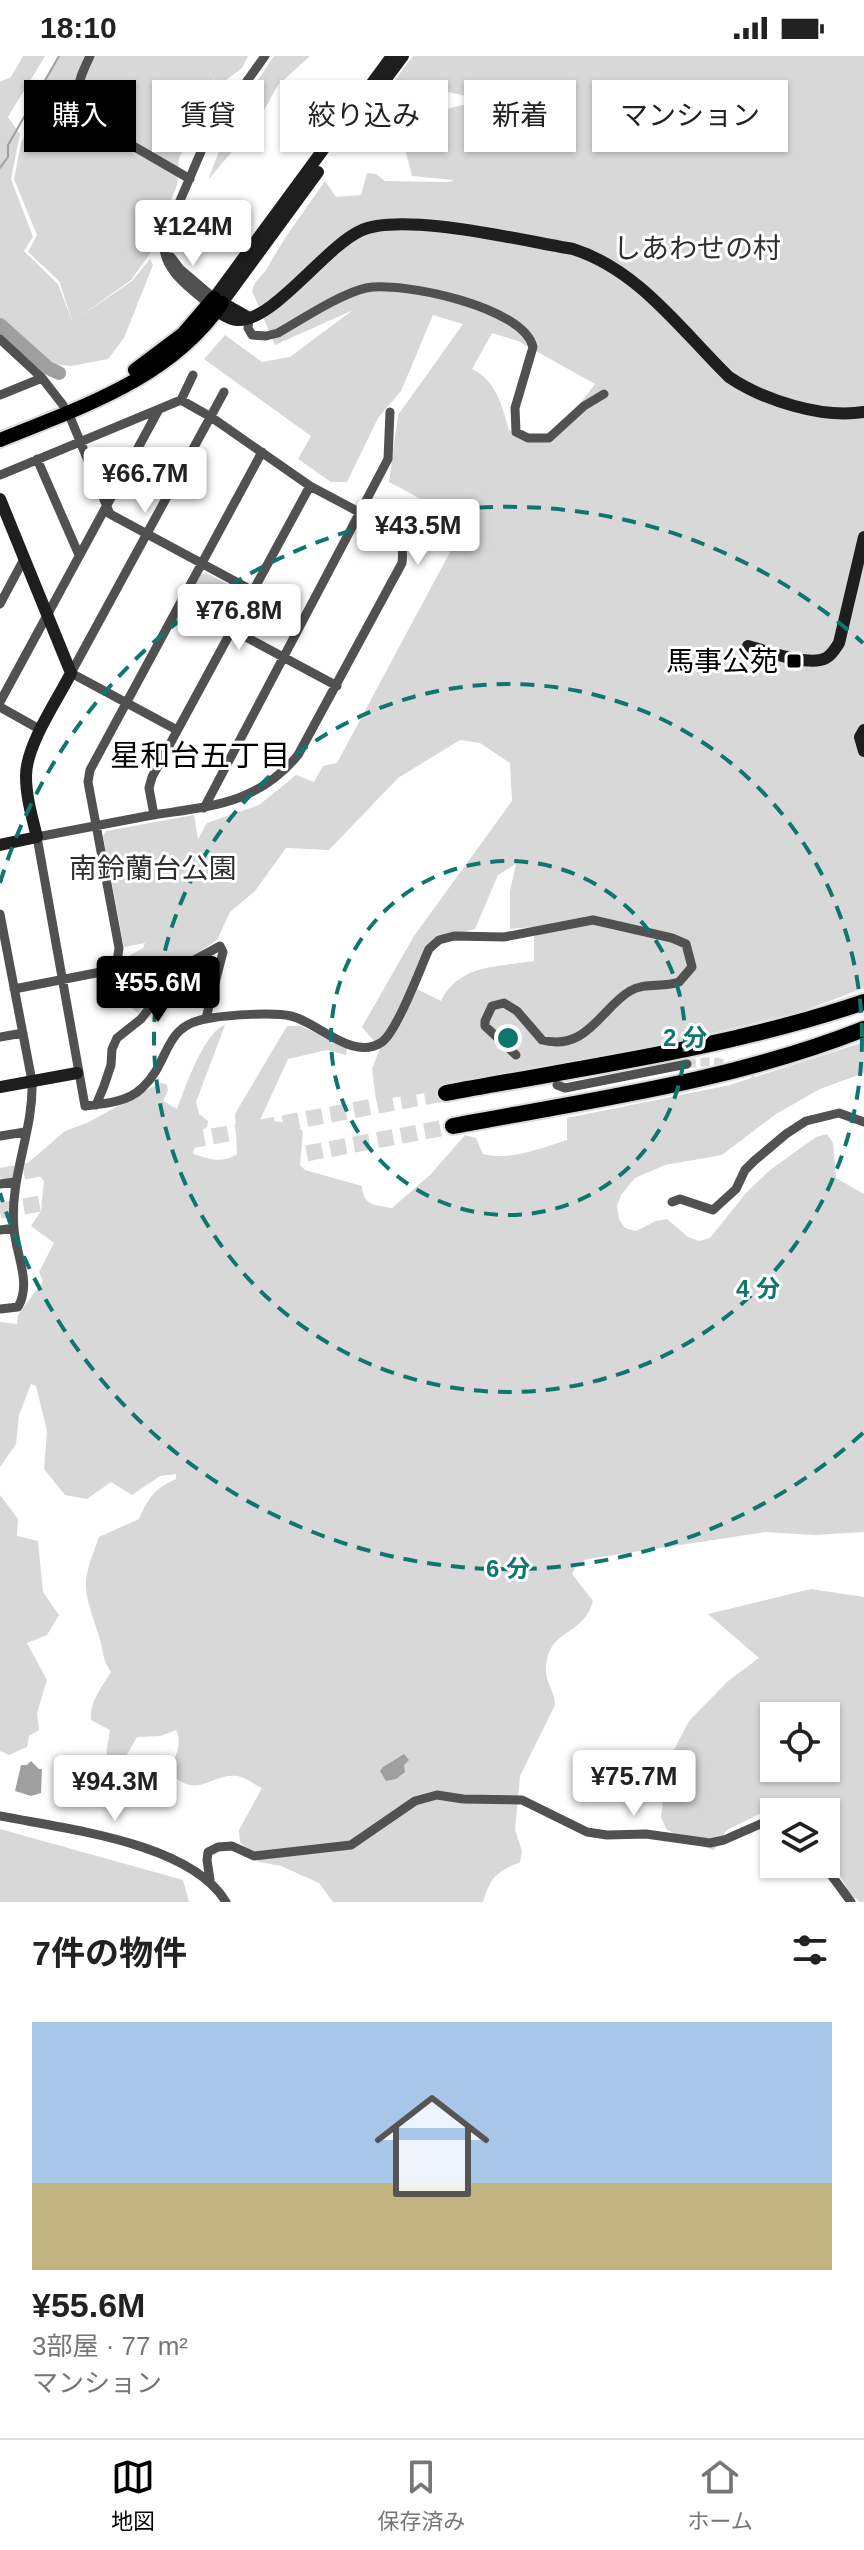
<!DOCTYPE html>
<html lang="ja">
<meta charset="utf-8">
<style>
body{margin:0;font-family:Arial,"Noto Sans JP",sans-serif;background:#f6f6f6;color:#222;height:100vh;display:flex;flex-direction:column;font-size:30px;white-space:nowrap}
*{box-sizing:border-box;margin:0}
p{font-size:26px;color:#767676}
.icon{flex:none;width:44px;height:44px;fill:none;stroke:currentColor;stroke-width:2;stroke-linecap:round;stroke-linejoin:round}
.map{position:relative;height:1846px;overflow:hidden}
.side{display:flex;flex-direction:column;background:#fff;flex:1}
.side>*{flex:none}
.guide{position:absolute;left:24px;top:24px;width:816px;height:72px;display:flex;gap:16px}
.buttons{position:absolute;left:760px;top:1646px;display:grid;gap:16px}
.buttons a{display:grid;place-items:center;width:80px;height:80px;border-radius:0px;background:#fff;box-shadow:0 2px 6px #0004;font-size:40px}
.price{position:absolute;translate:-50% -68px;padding:0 18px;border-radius:8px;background:#fff;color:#222;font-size:26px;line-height:52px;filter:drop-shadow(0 2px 4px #0008)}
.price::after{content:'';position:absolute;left:50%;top:48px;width:24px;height:18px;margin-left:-12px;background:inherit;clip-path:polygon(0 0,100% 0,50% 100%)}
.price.active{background:#000;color:#fff}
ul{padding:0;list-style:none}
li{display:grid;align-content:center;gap:16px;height:424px;padding:0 32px}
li+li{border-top:2px solid #e0e0e0}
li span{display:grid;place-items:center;height:248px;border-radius:0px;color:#555}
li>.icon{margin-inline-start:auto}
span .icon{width:144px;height:144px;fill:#fffc;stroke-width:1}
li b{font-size:34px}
h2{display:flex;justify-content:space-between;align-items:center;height:96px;padding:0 32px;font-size:34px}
.chip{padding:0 28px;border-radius:0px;background:#fff;box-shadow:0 2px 6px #0004;font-size:28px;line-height:72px}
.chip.active{background:#000;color:#fff}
.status{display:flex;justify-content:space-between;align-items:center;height:56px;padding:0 40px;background:#fff;direction:ltr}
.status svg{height:22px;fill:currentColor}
.menu{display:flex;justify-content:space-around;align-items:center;height:112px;border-top:2px solid #e0e0e0;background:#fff;font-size:22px;color:#767676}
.menu a{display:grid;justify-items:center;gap:4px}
.menu .active{color:#000}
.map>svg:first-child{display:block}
</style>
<div class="status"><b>18:10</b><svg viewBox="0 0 49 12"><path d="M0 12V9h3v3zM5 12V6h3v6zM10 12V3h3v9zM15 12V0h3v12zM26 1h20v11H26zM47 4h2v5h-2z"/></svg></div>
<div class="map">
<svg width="864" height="1846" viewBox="0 0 864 1846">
<rect width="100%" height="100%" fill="#fff"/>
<path fill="#d8d8d8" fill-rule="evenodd" d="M23,0H45L8,61L20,78L11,123L33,181L24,195L58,228L73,267L59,225L28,196L37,179L14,123L21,87L27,74V56L59,0H248L242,12L221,28L213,23L200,45L198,68L179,102L177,129L149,199L131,224L78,262L132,225L150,203L153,209L124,282L108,303L71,310L52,308L0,266V26L11,21Z
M274,0H310L278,29L258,65L208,124L231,64Z
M413,0H864V932L800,956L680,985L442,1035L376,1044L372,1013L380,992L362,971L414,880L512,745L510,707L480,687L460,684L398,722L329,794L286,792L255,835L230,856L217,884L167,918L138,957L108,934L107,929L122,904L143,892L145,887L124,891L103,780L106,775L194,759L198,783L207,767L259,749L296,719L314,726L323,710L337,707L450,496L438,484L424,480L422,463L430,448L389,426L398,359L463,268L433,259L401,335L378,362L347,426H331L298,403L311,380L204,303L225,279L262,306L290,301L353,254L275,289L252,235C254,224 264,219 269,209C284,181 306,153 325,125L336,141L361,139L367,117L376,118L385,125L449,126L454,124L412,120L404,89C415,66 439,53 464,49L468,44L465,40L449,36C431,49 399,61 382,41ZM492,277L518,285L595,328C577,352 560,376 530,384L509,374C502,350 496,324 472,313ZM516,808L510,835V873L534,871V905C497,911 459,908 441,945L417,933L437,883L475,873L498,819Z
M206,517L243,536L244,542L230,567L187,544L201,518Z
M225,969L196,1046L199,1058L208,1065L207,1071L198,1077L193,1098C210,1103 221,1108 237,1098L235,1058L287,970H301L347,992L346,999L327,994L288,1003L260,1064L289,1067L303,1075L300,1109L305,1114L362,1130C363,1150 375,1149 392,1152L430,1119L465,1079L476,1082L483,1098C511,1105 541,1092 567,1084V1062L730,1029L864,986V1017L820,1033L776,1058L722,1099L665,1109L635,1122L621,1139L617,1150L619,1163L625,1172L636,1175L656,1165L667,1163L688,1181L699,1185L710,1182L746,1137L770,1114L816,1081L827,1078L833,1087L836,1122L864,1138V1476L815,1479L765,1476L588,1503L577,1508L572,1518L593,1545C583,1582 547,1571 546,1614C545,1625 555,1635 555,1649L520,1720L515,1774L522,1795L520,1806C496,1816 491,1821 483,1846H333L319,1827L281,1810L259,1806L240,1786L239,1774L262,1732C255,1729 245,1721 237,1720C211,1717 196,1746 169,1715C175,1702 183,1687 176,1674L160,1680L137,1681L120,1711L124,1722L119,1724C101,1710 107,1694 110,1674L91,1664C89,1646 102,1631 111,1616C101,1601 104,1595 99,1580C83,1529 80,1532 99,1481L139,1463C148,1442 155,1432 176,1423V1418L160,1420L132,1439L111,1426L87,1443L65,1439L44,1413L47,1375L36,1330L31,1328L19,1359L16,1388L0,1411V1266L17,1268L18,1259L43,1225L39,1216L54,1187L31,1170L41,1155L44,1125L29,1106L65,1075L87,1067L156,1029L162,1027L167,1029L168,1035L163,1045L177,1053C185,1032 204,976 225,969Z
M0,1439L18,1463L17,1480L38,1485L43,1536L59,1559L47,1579L27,1587L47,1624L37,1657L39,1674L29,1680L27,1691L9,1699L0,1695Z
M811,1533L864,1541V1846H860L850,1838L826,1794V1756H780L773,1751L727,1774L714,1794L690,1786L666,1773L661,1761L668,1705L689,1665L728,1625L759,1602L708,1558ZM774,1660H826V1712H774Z
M0,1773L183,1824L189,1846H0Z"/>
<path fill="#9f9f9f" d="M404,1698L409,1704L404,1709L405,1716L396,1723L386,1725L380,1715L383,1711Z
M31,1705L39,1713H42L41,1737L31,1740L15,1735L21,1709H27Z"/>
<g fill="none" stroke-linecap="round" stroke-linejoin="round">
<path stroke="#9f9f9f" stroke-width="2" d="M0,112L8,101V89L59,0"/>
<path stroke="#9f9f9f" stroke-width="14" d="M0,269L48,312L59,317"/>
<path stroke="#d9d9d9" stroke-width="9" stroke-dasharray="9 4.5" stroke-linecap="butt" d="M516,999L543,1018
M687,1008C732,1000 740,1015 774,1042"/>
<path stroke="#d9d9d9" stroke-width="16" stroke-dasharray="16 8" stroke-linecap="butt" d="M0,1120L446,1037
M0,1155L453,1070"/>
<defs>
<path id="primary" d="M135,314L183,278L214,242
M0,384C81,351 170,323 222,247"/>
<path id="highway" d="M446,1037C585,1011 729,992 864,946
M453,1070C591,1044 733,1025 864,973"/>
</defs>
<use href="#primary" stroke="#dbdbdb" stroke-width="18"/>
<use href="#highway" stroke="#dbdbdb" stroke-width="20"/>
<path stroke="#515151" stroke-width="9" d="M90,0C78,26 70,40 90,65L190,123
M171,201L180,213L214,242
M209,248C188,231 160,212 164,182L203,91L222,60L265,0
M249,262L248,272L252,279L266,280L278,277C301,264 342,237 366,232C402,225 524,251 533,291L515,352L516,376L528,382H549L584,350L604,338
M0,283L42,322L63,349
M0,339L42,322
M181,344L193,319
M68,356L110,458L253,535
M37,403L79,499
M0,419L181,344L211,361L310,430L387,471C401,481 404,490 402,507L298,699C256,750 208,750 147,760C110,767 74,774 37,781L85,1050C104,1048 128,1046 142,1032C172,1005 161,968 211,962C229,959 274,956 291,960C318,966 353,1006 382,986C397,975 420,913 429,893L439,884L454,880L504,881L593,864L672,882L686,888L692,911L679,926C663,932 645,926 630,935C602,951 587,996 542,984L517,955L504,947L492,950L485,965V970L516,999
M0,548L24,503
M233,574L337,630
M0,646L158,355
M0,651L41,674
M177,674L71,617L224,336
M204,752L388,403L390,356
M154,759L149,732L152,721L310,430
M0,858L32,1025C34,1075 9,1121 14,1173C16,1199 32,1227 18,1251L0,1253
M14,933L106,915L117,906L119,892L88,726L90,714L262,396
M0,981L23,977
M557,1029L565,1032L687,1008
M96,1049L104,1030L111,1009L112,993L117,982L141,963L174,920L189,907L220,890L223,896L206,962
M0,1080L25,1076
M0,1128L14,1126
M672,1146L680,1143L713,1154L736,1133L745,1114L754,1105L786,1078L806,1065L839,1057L864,1066
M0,1174L14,1172
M0,1760C65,1773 190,1786 226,1846
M823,1808L851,1846
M210,1824L207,1804L208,1796L218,1791L232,1790L254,1800L351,1789L415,1745L437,1739L463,1743L522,1744L587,1776L607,1779L646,1778L710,1787L724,1784L774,1762"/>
<path stroke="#1e1e1e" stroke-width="12" d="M357,62L403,0
M222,247L318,116
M210,249C218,256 227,263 237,264C272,267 324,192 360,175C401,155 524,185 573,193C639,214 681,274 729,321C763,344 822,363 864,356
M249,262L214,242L392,0
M0,443L71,617C57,645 26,689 26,720C26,741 32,761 37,781L0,789
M748,590C766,595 810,611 826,602C832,599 835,593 839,587L864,481
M864,674L860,681L864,695
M0,1031L77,1017"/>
<use href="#primary" stroke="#000" stroke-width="14"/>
<use href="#highway" stroke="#000" stroke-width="16"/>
</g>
<g fill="none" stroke="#0f766e" stroke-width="4" stroke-dasharray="14 10">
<circle cx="508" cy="982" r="177"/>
<circle cx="508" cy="982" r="354"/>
<path d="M863 1377A531 531 0 0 1 0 1137M0 827A531 531 0 0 1 863 587"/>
</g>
<rect fill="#000" stroke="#fff" stroke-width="3" x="786" y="597" width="16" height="16" rx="4"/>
<g text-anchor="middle" stroke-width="6" stroke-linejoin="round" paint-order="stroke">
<g font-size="28" fill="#2f2f2f" stroke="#fff">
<text x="697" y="202">しあわせの村</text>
<text x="153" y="822">南鈴蘭台公園</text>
</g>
<g font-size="28" fill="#000" stroke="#fff" text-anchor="end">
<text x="778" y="615">馬事公苑</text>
</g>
<g font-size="30" fill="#000" stroke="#fff">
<text x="200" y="710">星和台五丁目</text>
</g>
</g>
<circle cx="508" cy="982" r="12" fill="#0f766e" stroke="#fff" stroke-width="4"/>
<g font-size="24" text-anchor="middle" font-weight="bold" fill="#0f766e" stroke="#fff" stroke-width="6" stroke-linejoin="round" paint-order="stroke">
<text x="685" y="990">2 分</text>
<text x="758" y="1241">4 分</text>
<text x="508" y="1521">6 分</text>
</g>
</svg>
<div class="buttons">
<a><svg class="icon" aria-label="locate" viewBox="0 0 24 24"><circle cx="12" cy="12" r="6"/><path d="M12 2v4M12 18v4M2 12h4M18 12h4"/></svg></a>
<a><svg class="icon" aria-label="layers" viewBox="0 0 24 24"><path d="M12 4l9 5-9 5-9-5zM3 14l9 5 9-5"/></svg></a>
</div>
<b class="price" style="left:193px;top:212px">¥124M</b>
<b class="price" style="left:145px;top:459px">¥66.7M</b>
<b class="price" style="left:418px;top:511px">¥43.5M</b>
<b class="price" style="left:239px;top:596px">¥76.8M</b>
<b class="price active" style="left:158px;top:968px">¥55.6M</b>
<b class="price" style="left:634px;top:1762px">¥75.7M</b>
<b class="price" style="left:115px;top:1767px">¥94.3M</b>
<div class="guide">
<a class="chip active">購入</a>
<a class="chip">賃貸</a>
<a class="chip">絞り込み</a>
<a class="chip">新着</a>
<a class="chip">マンション</a>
</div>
</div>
<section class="side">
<h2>7件の物件<svg class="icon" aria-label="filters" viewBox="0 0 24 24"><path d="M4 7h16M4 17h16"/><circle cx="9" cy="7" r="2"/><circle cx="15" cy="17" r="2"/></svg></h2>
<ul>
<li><span style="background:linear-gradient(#a9c7e8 65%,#c2b280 0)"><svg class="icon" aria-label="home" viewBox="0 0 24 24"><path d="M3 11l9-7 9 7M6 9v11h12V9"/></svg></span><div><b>¥55.6M</b><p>3部屋 · 77 m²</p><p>マンション</p></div></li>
</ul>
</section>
<nav class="menu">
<a class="active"><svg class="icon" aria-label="map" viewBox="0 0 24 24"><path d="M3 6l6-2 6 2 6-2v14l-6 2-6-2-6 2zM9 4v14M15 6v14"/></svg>地図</a>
<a><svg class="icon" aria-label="saved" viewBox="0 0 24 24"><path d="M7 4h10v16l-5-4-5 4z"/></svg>保存済み</a>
<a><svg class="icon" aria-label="home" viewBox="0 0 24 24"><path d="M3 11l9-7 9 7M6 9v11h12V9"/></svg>ホーム</a>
</nav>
